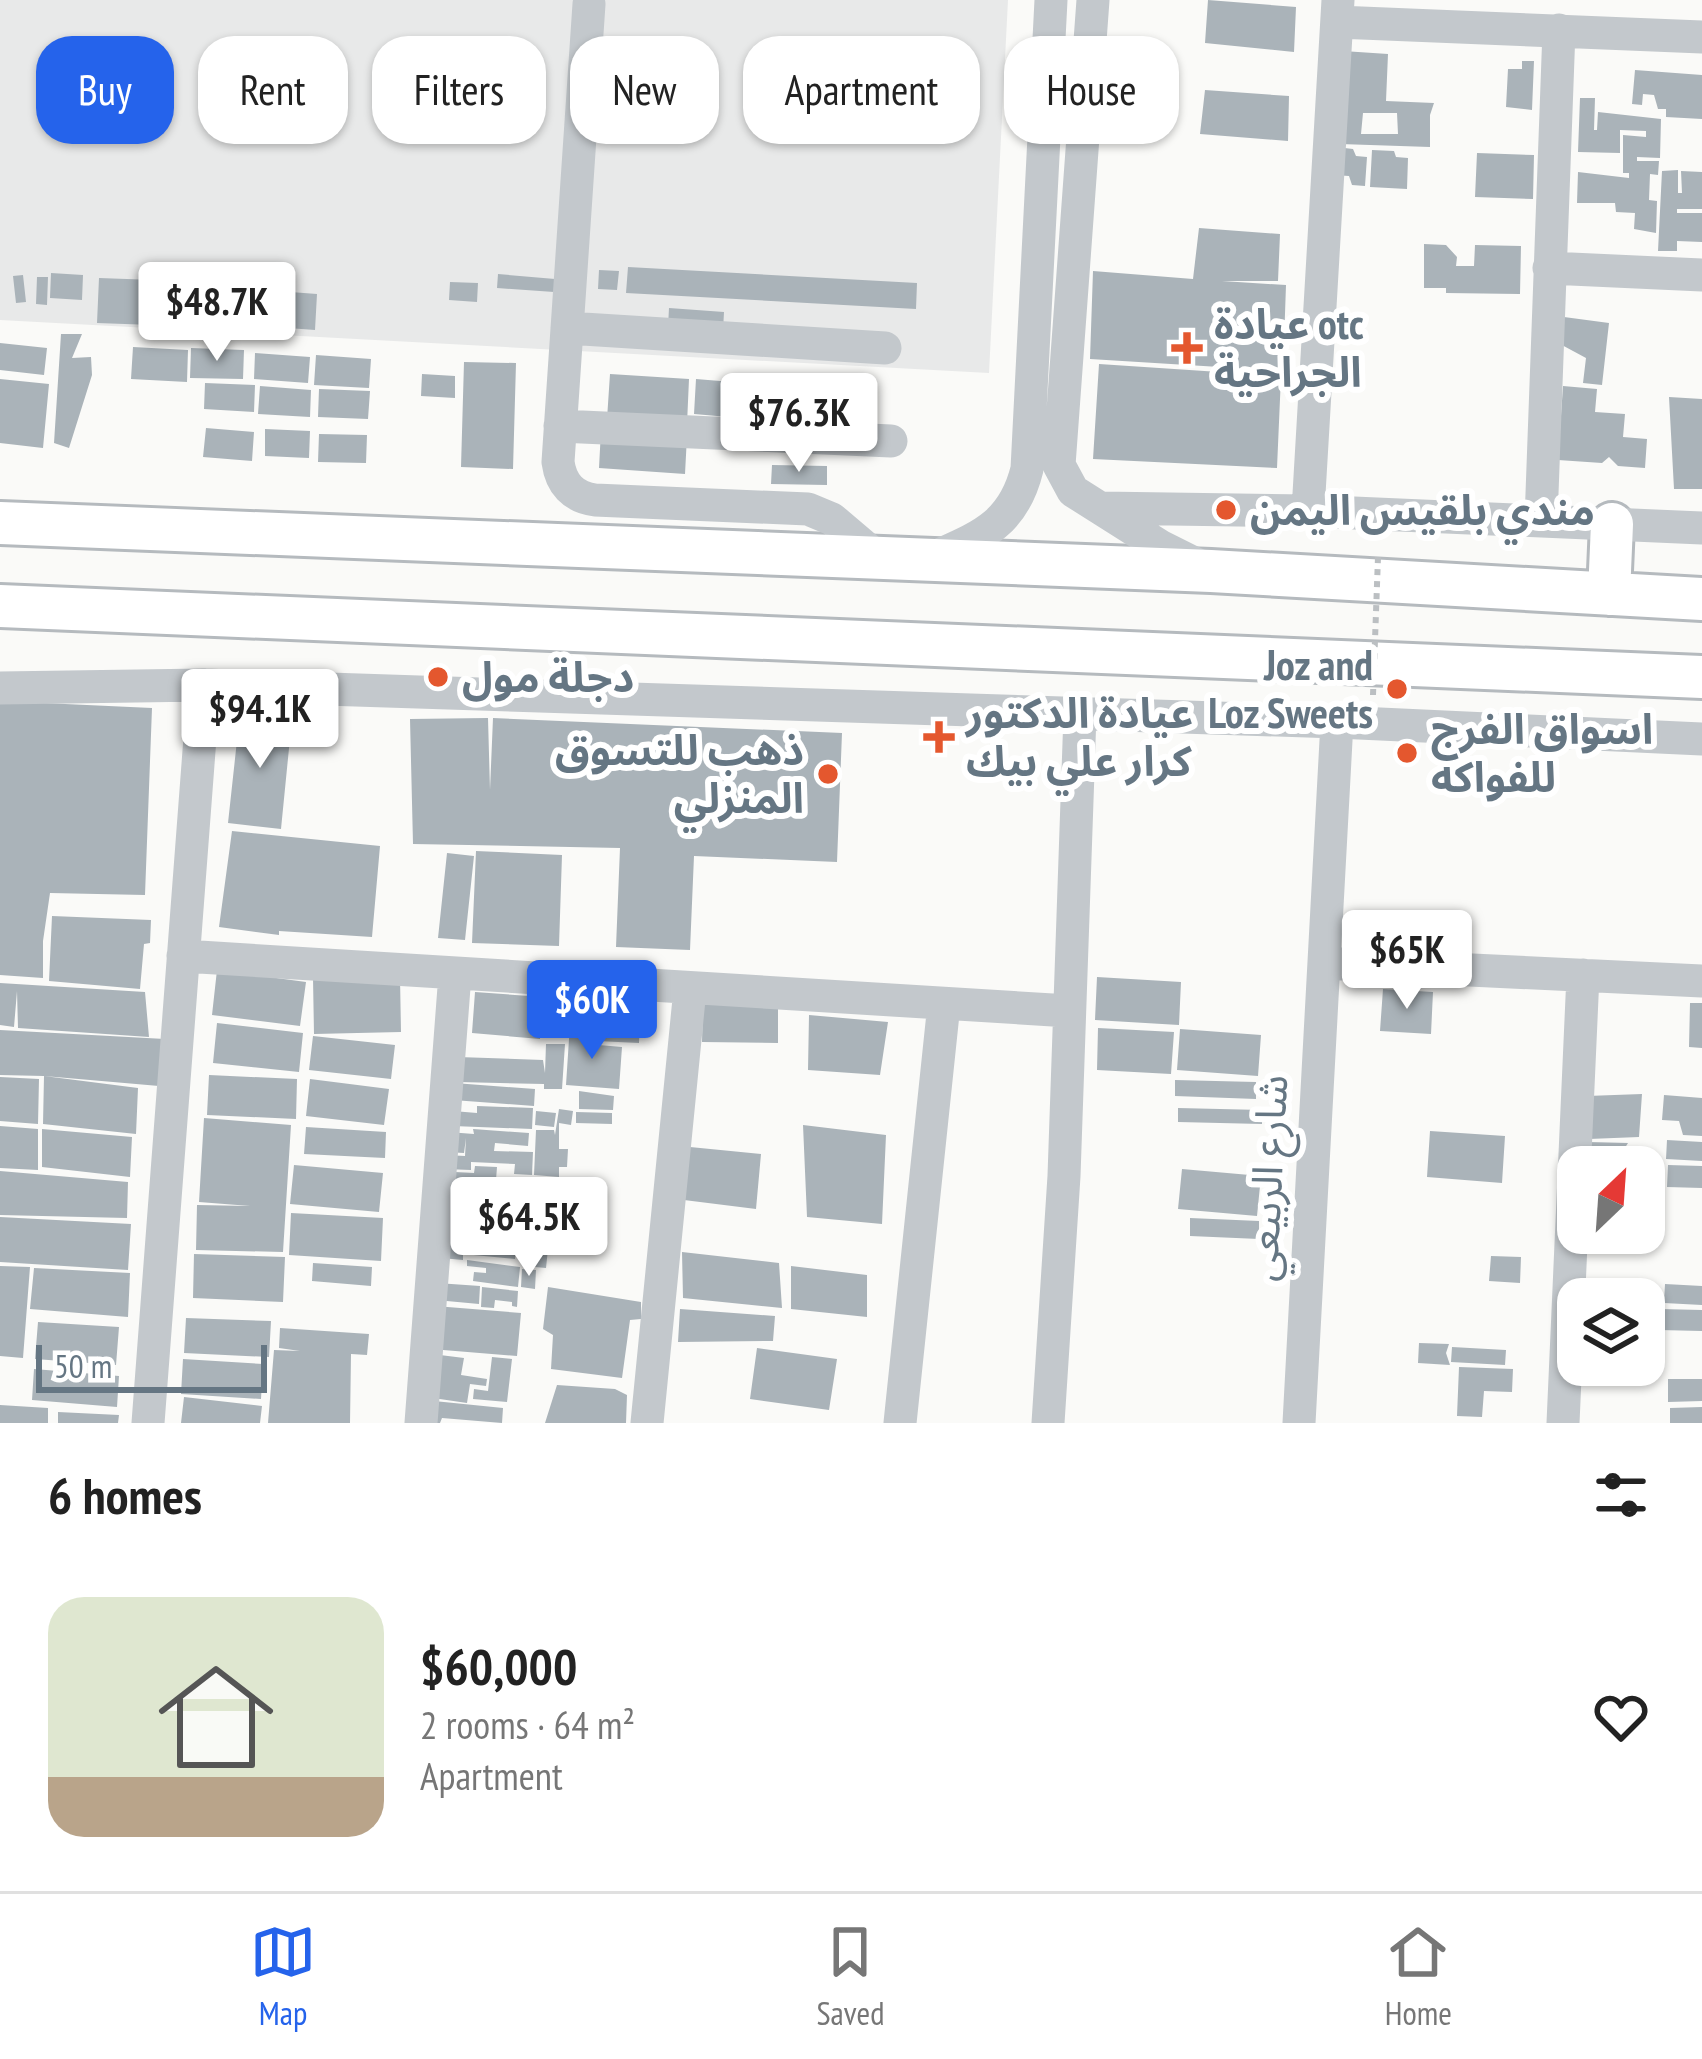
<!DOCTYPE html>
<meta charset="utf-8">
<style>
body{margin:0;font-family:"PT Sans Narrow","Noto Sans Arabic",sans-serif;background:#f2f2f2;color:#222;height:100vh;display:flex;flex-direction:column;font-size:45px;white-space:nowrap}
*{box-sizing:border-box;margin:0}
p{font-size:39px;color:#767676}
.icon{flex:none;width:66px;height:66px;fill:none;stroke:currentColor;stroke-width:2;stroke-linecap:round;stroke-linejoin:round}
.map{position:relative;height:1423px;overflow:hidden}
.side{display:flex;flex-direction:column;background:#fff;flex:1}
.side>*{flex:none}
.banner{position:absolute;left:36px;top:36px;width:1632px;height:108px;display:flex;gap:24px}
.needle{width:78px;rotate:25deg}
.fabs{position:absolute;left:1557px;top:1146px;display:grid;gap:24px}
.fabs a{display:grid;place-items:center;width:108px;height:108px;border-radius:24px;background:#fff;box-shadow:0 3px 9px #0004;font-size:60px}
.scale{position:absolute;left:36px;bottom:30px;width:231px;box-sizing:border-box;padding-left:12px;border:6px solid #657683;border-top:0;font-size:33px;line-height:42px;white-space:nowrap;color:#657683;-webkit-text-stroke:9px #fff;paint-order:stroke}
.price{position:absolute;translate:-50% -102px;padding:0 27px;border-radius:12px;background:#fff;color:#222;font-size:39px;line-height:78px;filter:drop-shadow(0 3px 6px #0008)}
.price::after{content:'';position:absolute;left:50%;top:72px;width:36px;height:27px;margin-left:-18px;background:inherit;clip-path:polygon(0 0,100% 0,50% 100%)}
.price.active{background:#2563eb;color:#fff}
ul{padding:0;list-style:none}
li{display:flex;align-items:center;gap:36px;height:300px;padding:0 48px}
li+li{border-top:3px solid #e0e0e0}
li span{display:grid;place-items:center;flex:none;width:336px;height:240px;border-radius:36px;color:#555}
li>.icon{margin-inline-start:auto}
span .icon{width:144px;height:144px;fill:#fffc;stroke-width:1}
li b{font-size:51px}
h2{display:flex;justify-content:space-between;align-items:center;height:144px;padding:0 48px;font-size:51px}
.pill{padding:0 42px;border-radius:36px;background:#fff;box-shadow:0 3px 9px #0004;font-size:42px;line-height:108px}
.pill.active{background:#2563eb;color:#fff}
.tabs{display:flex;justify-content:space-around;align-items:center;height:168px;border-top:3px solid #e0e0e0;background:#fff;font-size:33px;color:#767676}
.tabs a{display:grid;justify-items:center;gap:6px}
.tabs .active{color:#2563eb}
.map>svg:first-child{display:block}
</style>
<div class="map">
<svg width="1702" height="1423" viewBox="0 0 1702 1423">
<rect width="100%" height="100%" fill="#fafaf8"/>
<path fill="#e8e9e9" d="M0,0H1008L989,373L0,320Z"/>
<path fill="#aab3b9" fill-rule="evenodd" d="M1208,0L1296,7L1294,52L1205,43Z
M1343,51L1388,54L1386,101L1434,103L1430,115V147L1340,144ZM1363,113H1397L1398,134H1361Z
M1522,61H1534L1532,110L1506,107L1508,69H1522Z
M1635,70L1702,75V119L1666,117V109H1658L1654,95L1643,94L1642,105L1632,104Z
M1205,90L1289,96L1288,141L1200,134Z
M1580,98H1595L1594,130H1597L1598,112L1661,119L1660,158L1637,157V161H1659L1658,175L1650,174L1649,200L1657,201L1656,233L1634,229L1635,213L1616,212L1615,203H1577L1578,172L1629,178V173H1623V135L1646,137V131L1620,130V153L1578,152Z
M1336,147L1353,149L1356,156L1367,157L1365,186L1352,185L1349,176L1334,175Z
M1372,150L1394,151L1396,157L1408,158L1407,189L1370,187Z
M1477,153L1534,155L1533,199L1475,197Z
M1678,170V193H1682L1681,171L1702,172V209H1677V213H1702V242L1677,241V251H1658L1662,171Z
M1199,228L1280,234L1278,281H1222L1286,285L1283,371L1090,359L1093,271L1193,279Z
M1424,244L1446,245L1457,257L1456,266H1474L1475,245L1521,246L1520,294L1446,293V288H1424Z
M628,267L917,283L916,309L626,293Z
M599,270L619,271L617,290L598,289Z
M51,273L83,275L82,300L50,298Z
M498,274L555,279L554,292L497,288Z
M23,275L26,302L16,303L13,276Z
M37,277H48L47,305L36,304Z
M99,278L182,281L180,326L97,323Z
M450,282L478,283L477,302L449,300Z
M223,287L317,294L315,330L221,323Z
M669,308L724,312L723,331L668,327Z
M1564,317L1609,323L1602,385L1583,383L1586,358L1560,344Z
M61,334H82L72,358L91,357L92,375L69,448L54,443Z
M0,343L47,348L44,375L0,370Z
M133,347L188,350L187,382L131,379Z
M191,348L244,350L243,379L190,378Z
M255,353L310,357L308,383L254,379Z
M316,355L371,359L369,388L314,385Z
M464,362L516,363L513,469L461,467Z
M1099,364L1281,376L1277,468L1093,459Z
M422,374L455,376V398L421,396Z
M610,374L689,379L687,424L607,419Z
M0,379L49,384L43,448L0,443Z
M696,379L744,383L740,418L694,414Z
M205,383L255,385L254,412L204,409Z
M260,386L311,390L310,417L258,414Z
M1563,386L1597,389L1595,412L1625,414L1623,437L1647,439L1645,468L1618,466L1609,457L1602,463L1558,460Z
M319,389L370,391L368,419L318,417Z
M1669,397L1702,399V489H1674Z
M773,406L827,410L826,426L772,422Z
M206,428L254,432L252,461L203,457Z
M265,429L310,431L309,458L265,456Z
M601,430L687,436L685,474L599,468Z
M319,434L367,435L366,463L318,462Z
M772,465L827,466V485L771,484Z
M0,701L152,708L145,895L50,893L43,941V978L0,975Z
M240,713L292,718L281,829L228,823Z
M488,718L490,790L493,718L842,733L837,862L694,856L690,950L616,947L620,848L413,844L410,719Z
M232,831L380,846L372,937L279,931V935L219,927Z
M476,851L562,855L559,946L472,943Z
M447,853L474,856L465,940L438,938Z
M52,916L151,920L150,943L144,944L140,989L49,981Z
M217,970L306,982L300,1026L212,1015Z
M400,977L401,1032L314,1034L313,978Z
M1097,977L1181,982L1179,1025L1095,1020Z
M0,983L145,992L149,1037L18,1028L17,991L14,1027L0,1025Z
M1383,989L1433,992L1431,1034L1380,1031Z
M546,991L567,992L565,1038H545Z
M475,992L543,997L540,1039L472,1033Z
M590,993L591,1018H572V994Z
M599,995L641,997L639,1043L597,1041Z
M703,1001L778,1002V1043L702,1042Z
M1690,1003H1702V1048L1689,1047Z
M809,1015L888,1022L880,1075L808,1070Z
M217,1023L303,1033L299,1072L213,1063Z
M570,1024L589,1026L587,1044L622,1047L619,1089L566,1085Z
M1098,1028L1174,1032L1171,1074L1097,1070Z
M1180,1029L1261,1035L1258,1076L1177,1070Z
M0,1030L165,1039L159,1086L44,1076L138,1088L136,1134L43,1124L44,1076L0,1075Z
M313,1036L395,1045L391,1079L309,1070Z
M546,1044H565L562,1089H544V1084L458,1082V1057L543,1060L545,1073Z
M209,1075L297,1079L296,1119L207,1115Z
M0,1077L39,1079L38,1124L0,1121Z
M310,1079L389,1089L384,1125L306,1116Z
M1175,1080L1256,1082V1099L1175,1096Z
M454,1083L535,1089L534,1106L453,1100Z
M579,1091L614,1096L613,1110L579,1109Z
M1642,1094L1639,1137L1589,1139L1587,1096Z
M1664,1095L1702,1098V1136L1683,1135L1679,1121L1662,1120Z
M477,1106L533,1108L532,1129L453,1126V1111L477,1113Z
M1178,1108L1262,1110V1124L1178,1122Z
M559,1109L573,1111L571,1125L559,1123V1149H568L567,1167H559V1177L534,1175L536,1130H554L555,1135Z
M536,1111L556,1113L554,1127L535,1125Z
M576,1112L612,1113V1124L576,1123Z
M204,1118L291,1125L283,1252L196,1250L197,1205L250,1206L199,1202Z
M803,1125L886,1135L882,1224L807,1217Z
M0,1126L38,1129V1170L0,1168Z
M306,1127L386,1132L385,1158L304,1154Z
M42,1129L132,1137L130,1177L42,1167Z
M473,1129L529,1133L528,1146L495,1143L494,1151L533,1152L532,1175L514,1174L515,1164L471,1162V1170L445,1169L446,1155L465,1156L466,1138L464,1153L446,1152L448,1132L474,1134Z
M1430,1131L1505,1136L1502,1183L1427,1177Z
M1667,1140L1702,1142V1161L1666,1159Z
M1588,1142L1628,1143L1613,1167H1588Z
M690,1147L761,1154L756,1209L684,1200Z
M294,1165L383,1173L379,1212L290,1204Z
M1668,1165L1702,1166V1188L1667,1187Z
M475,1166L497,1167L496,1180L531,1178L528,1218L551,1220L546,1268L524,1266L526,1245H516L515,1259L463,1254V1260L441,1258L443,1237L491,1242L493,1220L498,1221V1226L512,1227L509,1210L488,1209V1214L452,1212L455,1172L474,1173Z
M1182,1169L1261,1176L1257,1216L1178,1209Z
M0,1171L128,1182L127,1218L0,1215Z
M291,1213L383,1218L381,1261L289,1255Z
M445,1215L487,1218L485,1237L444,1233Z
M0,1217L131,1224L128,1270L0,1262Z
M1190,1218L1259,1221V1239L1190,1236Z
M682,1252L779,1263L782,1308L683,1298Z
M194,1254L285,1257L283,1302L193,1298Z
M1491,1256L1521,1257L1520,1283L1489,1281Z
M467,1260L520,1267L518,1287L473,1281L474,1272L486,1273V1268L467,1266Z
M313,1263L372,1267L371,1286L312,1281Z
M0,1266L30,1267L23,1358L0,1356Z
M791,1266L867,1275V1317L791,1309Z
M34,1268L130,1273L128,1317L30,1309Z
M522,1269L536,1270L535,1289L521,1287Z
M437,1283L480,1286L479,1304L436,1300Z
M1665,1284L1702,1286V1305L1664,1303Z
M482,1287L518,1291L517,1307L512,1306V1302L495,1300L494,1308L481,1307Z
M548,1287L641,1302V1319L630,1320L622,1378L551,1369L553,1335L543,1329Z
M435,1306L521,1313L517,1356L431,1349Z
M680,1309L775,1316L773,1341L678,1342Z
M1660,1309L1702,1310V1331L1659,1330Z
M186,1318L271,1321L269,1357L184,1353Z
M38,1322L119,1327L116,1365L35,1359Z
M280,1328L369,1334L367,1355L351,1354L350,1423H268L274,1350L300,1351L279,1348Z
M1419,1343L1449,1344L1446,1353L1450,1365L1418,1363Z
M1452,1347L1506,1350L1505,1365L1451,1362Z
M757,1348L837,1359L829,1410L750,1399Z
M1644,1348L1650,1352V1377H1582V1365H1644Z
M440,1355L464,1358L461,1375L487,1379L486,1386L470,1384L467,1403L433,1398Z
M492,1357L512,1359L507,1402L473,1399L474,1389L488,1391Z
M183,1359L263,1364L261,1399L181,1394Z
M1459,1367L1513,1369L1512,1392L1484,1391L1482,1417L1457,1416Z
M34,1369L119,1376L117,1407L32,1400Z
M1668,1379H1702V1401L1668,1402Z
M557,1385L615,1389L627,1395L626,1423H545Z
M184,1397L262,1406L260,1423H181Z
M434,1401L503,1408L502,1423L442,1418L440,1423H431Z
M0,1405L48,1408V1423H0Z
M1702,1407V1423H1670V1408Z
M58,1412L119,1415L118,1423H58Z"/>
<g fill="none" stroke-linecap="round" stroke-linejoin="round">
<defs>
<path id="major" d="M0,523L1211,571L1702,599
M1609,594L1612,524
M0,606L1702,677"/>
</defs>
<use href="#major" stroke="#b5babe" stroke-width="48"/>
<path stroke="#c3c8cc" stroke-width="33" d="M1093,0L1059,465L1073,491L1160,546L1204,568
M589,4L558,462C561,484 573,497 595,500L808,509L832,519L878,558
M1337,22L1702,37
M1549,268L1702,275
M567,328L885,348
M560,426L891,441
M1101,508L1308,511L1702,528
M1308,511L1338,0
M1541,521L1559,30
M930,559C979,537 1013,526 1027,469L1051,0
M0,688L204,685L1337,722L1702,739
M183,956L1069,1011
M1324,963L1702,981
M148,1423L204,685
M421,1423L455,974
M647,1423L690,989
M900,1423L944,1004
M1048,1423L1064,1176L1080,714
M1299,1423L1337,722
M1563,1423L1583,975"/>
<use href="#major" stroke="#fff" stroke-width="42"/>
<path stroke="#bbbfc2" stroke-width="6" stroke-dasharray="6 6" stroke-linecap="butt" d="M1373,695L1378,557"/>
</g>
<g fill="#e4572e" stroke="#fff" stroke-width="4.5">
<path d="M1181 330h12v12h12v12h-12v12h-12v-12h-12v-12h12z"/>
<circle cx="1226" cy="510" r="12"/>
<circle cx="438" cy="677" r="12"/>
<circle cx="1397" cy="689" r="12"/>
<path d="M933 719h12v12h12v12h-12v12h-12v-12h-12v-12h12z"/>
<circle cx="1407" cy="753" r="12"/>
<circle cx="828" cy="774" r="12"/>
</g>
<g text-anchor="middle" stroke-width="12" stroke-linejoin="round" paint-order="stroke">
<g font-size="42" font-weight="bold" fill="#657683" stroke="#fff" text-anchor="start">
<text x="1214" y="339">عيادة otc<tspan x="1214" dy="48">الجراحية</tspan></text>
<text x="1250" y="525">مندي بلقيس اليمن</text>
<text x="1373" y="680" text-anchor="end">Joz and<tspan x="1373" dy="48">Loz Sweets</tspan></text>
<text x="462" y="692">دجلة مول</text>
<text x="966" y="728">عيادة الدكتور<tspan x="966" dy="48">كرار علي بيك</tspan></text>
<text x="1431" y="744">اسواق الفرج<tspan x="1431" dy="48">للفواكه</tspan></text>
<text x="804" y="765" text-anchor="end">ذهب للتسوق<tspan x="804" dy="48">المنزلي</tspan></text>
</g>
<g font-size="42" fill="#657683" stroke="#fff">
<text transform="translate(1267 1178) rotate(-87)" y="15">شارع الربيعي</text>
</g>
</g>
</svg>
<div class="fabs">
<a><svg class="needle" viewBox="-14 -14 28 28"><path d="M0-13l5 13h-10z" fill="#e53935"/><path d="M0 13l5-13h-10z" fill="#767676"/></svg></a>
<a><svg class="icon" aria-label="layers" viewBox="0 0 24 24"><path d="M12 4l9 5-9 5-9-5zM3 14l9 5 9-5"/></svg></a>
</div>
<div class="scale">50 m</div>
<b class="price" style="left:217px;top:364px">$48.7K</b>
<b class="price" style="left:799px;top:475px">$76.3K</b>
<b class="price" style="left:260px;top:771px">$94.1K</b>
<b class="price" style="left:1407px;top:1012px">$65K</b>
<b class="price active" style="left:592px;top:1062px">$60K</b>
<b class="price" style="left:529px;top:1279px">$64.5K</b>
<div class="banner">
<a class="pill active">Buy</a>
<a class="pill">Rent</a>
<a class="pill">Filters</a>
<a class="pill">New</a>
<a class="pill">Apartment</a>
<a class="pill">House</a>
</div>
</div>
<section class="side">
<h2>6 homes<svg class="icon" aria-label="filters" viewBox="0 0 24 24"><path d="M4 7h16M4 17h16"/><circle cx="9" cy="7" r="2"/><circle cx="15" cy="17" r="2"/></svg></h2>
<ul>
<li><span style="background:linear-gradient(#dfe7d0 75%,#b9a48a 0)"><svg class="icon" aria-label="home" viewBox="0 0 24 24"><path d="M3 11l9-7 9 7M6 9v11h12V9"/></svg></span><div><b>$60,000</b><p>2 rooms · 64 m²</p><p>Apartment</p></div><svg class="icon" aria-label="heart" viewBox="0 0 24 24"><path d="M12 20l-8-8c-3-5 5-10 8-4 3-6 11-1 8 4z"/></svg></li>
</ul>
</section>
<nav class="tabs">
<a class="active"><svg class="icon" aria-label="map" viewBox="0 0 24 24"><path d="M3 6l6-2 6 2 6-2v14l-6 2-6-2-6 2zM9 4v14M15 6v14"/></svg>Map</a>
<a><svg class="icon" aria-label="saved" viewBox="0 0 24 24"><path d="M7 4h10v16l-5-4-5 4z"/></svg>Saved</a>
<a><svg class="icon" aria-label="home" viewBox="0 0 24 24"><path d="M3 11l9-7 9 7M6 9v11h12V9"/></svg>Home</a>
</nav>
